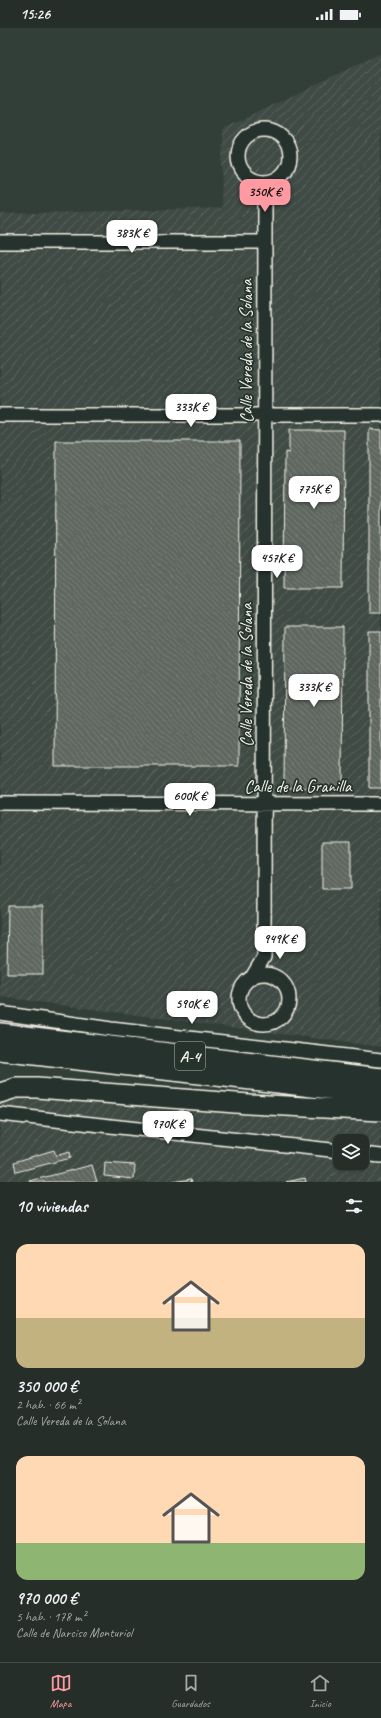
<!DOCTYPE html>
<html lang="es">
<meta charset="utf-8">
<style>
body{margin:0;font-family:Caveat,sans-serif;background:#323a36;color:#f1f3f6;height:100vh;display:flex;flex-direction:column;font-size:15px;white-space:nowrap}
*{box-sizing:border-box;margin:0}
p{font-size:13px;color:#a4a8a8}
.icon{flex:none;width:22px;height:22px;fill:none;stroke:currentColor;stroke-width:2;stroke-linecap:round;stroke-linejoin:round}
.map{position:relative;height:1154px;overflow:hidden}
.drawer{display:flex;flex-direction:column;background:#262e2a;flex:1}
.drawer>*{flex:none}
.fabs{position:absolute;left:333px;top:1106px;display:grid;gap:8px}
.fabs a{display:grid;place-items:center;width:36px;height:36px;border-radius:8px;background:#262e2a;box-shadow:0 1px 3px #0004,0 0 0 1px #424a47;font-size:20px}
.price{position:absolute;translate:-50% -34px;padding:0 9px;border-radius:8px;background:#fff;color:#222;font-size:13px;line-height:26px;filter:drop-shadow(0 1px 2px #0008)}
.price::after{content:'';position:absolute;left:50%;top:24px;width:12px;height:9px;margin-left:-6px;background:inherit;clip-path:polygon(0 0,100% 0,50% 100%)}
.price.selected{background:#ff9aa2;color:#111}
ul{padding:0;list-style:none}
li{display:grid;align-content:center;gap:8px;height:212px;padding:0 16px}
li span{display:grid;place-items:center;height:124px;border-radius:12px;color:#555}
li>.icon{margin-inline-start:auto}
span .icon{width:72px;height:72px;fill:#fffc;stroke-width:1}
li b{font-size:17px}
h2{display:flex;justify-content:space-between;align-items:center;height:48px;padding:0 16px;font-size:17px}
.status{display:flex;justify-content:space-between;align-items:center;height:28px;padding:0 20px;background:#262e2a;direction:ltr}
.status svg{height:11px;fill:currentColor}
.tabs{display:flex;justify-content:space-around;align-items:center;height:56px;border-top:1px solid #424a47;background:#262e2a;font-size:11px;color:#a4a8a8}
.tabs a{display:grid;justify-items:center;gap:2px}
.tabs .selected{color:#ff9aa2}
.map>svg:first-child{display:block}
</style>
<div class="status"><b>15:26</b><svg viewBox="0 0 49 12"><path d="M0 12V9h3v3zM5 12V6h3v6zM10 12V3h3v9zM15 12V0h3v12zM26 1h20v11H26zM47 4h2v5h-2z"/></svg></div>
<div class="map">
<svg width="381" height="1154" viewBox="0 0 381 1154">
<defs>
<pattern id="industrial-furrows" width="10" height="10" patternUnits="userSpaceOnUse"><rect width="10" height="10" fill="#404b44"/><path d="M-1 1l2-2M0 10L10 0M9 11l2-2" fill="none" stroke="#5c655f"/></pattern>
<pattern id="building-back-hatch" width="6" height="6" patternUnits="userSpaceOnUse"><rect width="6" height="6" fill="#5f6861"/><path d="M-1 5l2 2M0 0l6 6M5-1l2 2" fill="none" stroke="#777e78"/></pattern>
</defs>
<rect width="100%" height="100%" fill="#323e38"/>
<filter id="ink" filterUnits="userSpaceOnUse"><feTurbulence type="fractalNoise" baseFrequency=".025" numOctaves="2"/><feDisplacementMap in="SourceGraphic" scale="8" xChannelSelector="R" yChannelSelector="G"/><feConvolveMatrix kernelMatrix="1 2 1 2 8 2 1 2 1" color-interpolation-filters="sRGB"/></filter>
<g filter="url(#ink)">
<path fill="url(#industrial-furrows)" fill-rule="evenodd" d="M381,25V1019L0,969V186L221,180L223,101Z
M0,1065L381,1083V1154H0ZM340,1113H362V1135H340Z"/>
<path fill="url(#building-back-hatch)" stroke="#f4f1e8" d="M369,401L381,402V585H369Z
M289,402H344L343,560H284L285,424L289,425Z
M56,413H240L239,738H55Z
M285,599H343L342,760H284Z
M369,603H381V760H369Z
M322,814H351V861H322Z
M8,878H43V946H7Z
M54,1122L56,1128L69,1124L70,1130L16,1144L14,1134Z
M105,1135L135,1137L134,1151L104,1148Z
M92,1137L97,1154H30V1153Z
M305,1150L306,1154H286Z
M191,1151L192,1154H172Z"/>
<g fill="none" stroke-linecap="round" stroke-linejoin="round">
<defs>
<path id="minor" d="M238 128a26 26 0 1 1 52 0a26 26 0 1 1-52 0Z
M0,214H265
M0,387H381
M0,775L381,776
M239 971a25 25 0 1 1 50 0a25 25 0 1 1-50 0Z
M252,949L264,929L265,172
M0,985L111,1001L381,1032
M0,1086L340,1123
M362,1126L381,1128"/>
<path id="highway" d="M0,1005L381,1050
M0,1023L381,1067
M0,1065L16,1060H37L249,1076L381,1083"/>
</defs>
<use href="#minor" stroke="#f4f1e8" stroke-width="16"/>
<use href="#highway" stroke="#f4f1e8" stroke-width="22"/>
<use href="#minor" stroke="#26332d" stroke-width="13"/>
<use href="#highway" stroke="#26332d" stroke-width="19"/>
</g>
</g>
<g text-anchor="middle" stroke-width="3.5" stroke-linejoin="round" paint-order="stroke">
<rect fill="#26332d" stroke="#b6b8b0" stroke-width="1" x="175" y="1014" width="30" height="28" rx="3"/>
<g font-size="16" font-weight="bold" fill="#f4f1e8">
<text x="190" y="1034">A-4</text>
</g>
<g font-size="17" fill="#f4f1e8" stroke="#26332d">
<text transform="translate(246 323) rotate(-90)" y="6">Calle Vereda de la Solana</text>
<text transform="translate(246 647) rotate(-90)" y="6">Calle Vereda de la Solana</text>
<text x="298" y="764">Calle de la Granilla</text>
</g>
</g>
</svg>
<div class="fabs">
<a><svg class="icon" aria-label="layers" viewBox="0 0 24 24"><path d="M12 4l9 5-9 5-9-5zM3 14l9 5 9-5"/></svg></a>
</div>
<b class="price selected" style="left:265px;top:185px">350K €</b>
<b class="price" style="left:132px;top:226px">383K €</b>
<b class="price" style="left:191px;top:400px">333K €</b>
<b class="price" style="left:314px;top:482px">775K €</b>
<b class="price" style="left:277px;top:551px">457K €</b>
<b class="price" style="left:314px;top:680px">333K €</b>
<b class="price" style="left:190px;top:789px">600K €</b>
<b class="price" style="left:280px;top:932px">949K €</b>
<b class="price" style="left:192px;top:997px">590K €</b>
<b class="price" style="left:168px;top:1117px">970K €</b>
</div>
<section class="drawer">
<h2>10 viviendas<svg class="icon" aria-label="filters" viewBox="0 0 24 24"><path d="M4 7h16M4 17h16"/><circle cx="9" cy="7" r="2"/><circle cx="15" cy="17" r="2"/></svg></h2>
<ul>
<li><span style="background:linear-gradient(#ffd9b3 60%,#c2b280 0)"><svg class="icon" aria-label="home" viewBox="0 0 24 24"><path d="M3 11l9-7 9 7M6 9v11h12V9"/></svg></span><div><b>350 000 €</b><p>2 hab. · 66 m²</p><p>Calle Vereda de la Solana</p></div></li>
<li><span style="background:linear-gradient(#ffd9b3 70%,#8fb573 0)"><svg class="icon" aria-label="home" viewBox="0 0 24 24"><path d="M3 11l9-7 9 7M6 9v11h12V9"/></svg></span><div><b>970 000 €</b><p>5 hab. · 178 m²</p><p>Calle de Narciso Monturiol</p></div></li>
</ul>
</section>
<nav class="tabs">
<a class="selected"><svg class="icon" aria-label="map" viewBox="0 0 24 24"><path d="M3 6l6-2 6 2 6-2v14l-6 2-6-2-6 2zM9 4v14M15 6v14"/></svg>Mapa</a>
<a><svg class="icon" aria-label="saved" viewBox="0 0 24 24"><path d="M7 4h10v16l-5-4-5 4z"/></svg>Guardados</a>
<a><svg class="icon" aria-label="home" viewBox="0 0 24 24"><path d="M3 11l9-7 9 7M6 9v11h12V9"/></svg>Inicio</a>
</nav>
